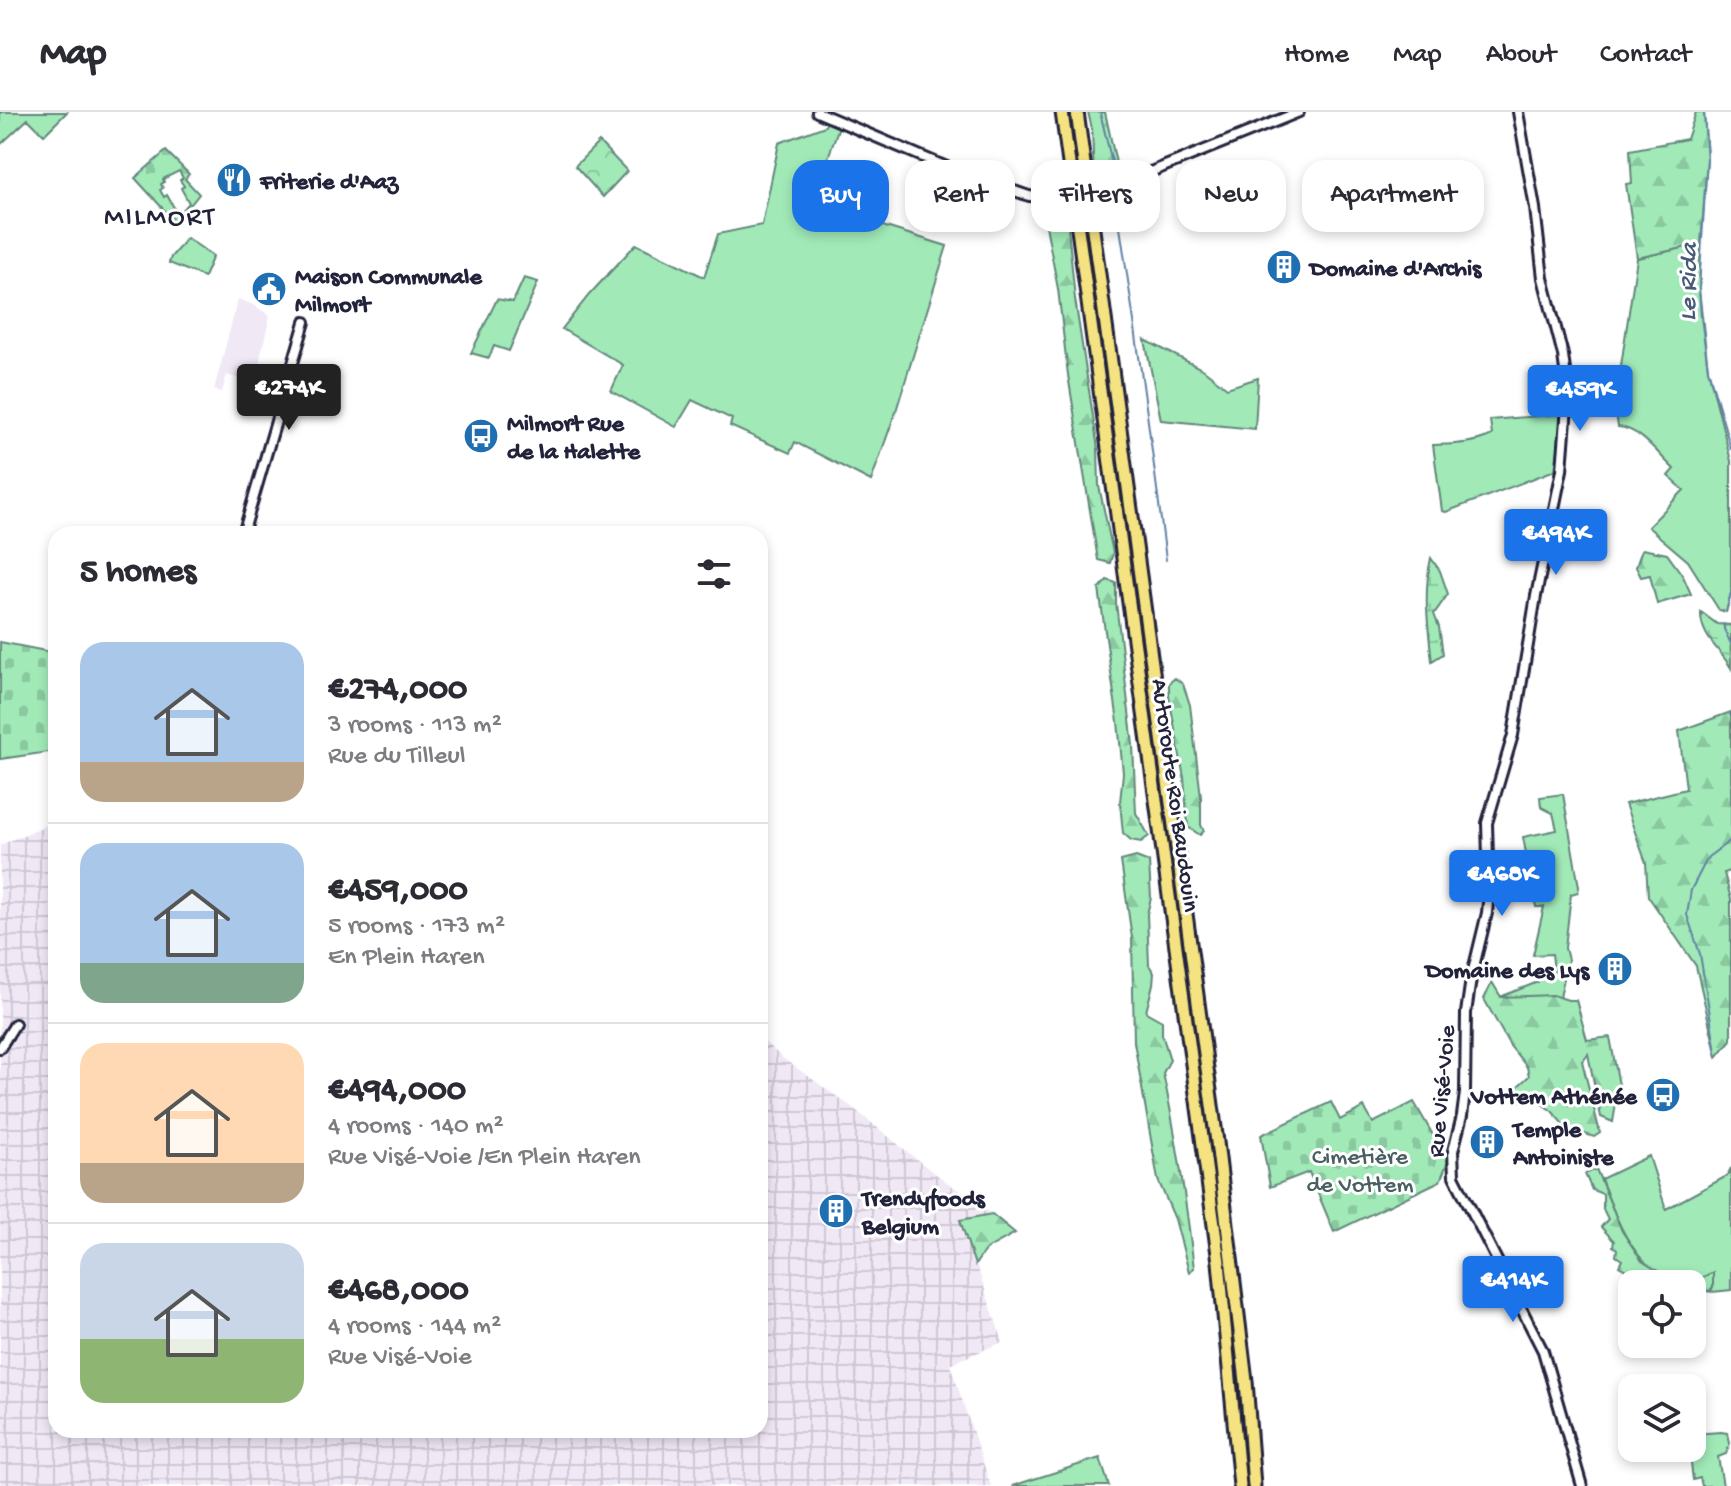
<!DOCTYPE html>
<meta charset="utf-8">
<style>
body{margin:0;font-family:"Gochi Hand",sans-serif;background:#f7f7f7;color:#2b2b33;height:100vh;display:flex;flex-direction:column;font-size:30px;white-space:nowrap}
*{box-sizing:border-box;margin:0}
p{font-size:26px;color:#7c7c81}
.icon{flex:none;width:44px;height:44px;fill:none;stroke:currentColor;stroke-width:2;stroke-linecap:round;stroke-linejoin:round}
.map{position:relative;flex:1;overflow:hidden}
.panel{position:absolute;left:48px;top:414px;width:720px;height:912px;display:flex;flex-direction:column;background:#fff;border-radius:24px;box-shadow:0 4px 12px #0003}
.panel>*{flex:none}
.banner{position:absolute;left:792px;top:48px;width:760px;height:72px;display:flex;gap:16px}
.fabs{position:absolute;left:1618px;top:1158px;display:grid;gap:16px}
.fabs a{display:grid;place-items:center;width:88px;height:88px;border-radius:16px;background:#fff;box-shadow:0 4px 12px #0003;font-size:40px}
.price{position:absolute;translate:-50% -68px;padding:0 18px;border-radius:8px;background:#1a73e8;color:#fff;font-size:26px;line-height:52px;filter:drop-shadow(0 2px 4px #0008)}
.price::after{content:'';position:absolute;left:50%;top:48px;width:24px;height:18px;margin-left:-12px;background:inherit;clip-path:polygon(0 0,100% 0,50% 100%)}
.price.on{background:#222;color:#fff}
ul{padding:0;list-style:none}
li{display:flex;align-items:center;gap:24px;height:200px;padding:0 32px}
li+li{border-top:2px solid #e1e1e2}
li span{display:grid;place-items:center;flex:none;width:224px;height:160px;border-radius:24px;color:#555}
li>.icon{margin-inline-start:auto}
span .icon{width:96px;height:96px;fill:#fffc;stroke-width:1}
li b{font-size:34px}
h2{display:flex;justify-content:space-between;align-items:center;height:96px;padding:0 32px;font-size:34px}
.tag{padding:0 28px;border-radius:24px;background:#fff;box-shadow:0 4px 12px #0003;font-size:28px;line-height:72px}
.tag.on{background:#1a73e8;color:#fff}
header{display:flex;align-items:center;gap:48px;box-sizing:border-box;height:112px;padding:0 40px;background:#fff;border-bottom:2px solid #e1e1e2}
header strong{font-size:38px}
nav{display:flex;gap:44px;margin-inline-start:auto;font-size:28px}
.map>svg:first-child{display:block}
</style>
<header>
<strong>Map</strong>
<nav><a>Home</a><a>Map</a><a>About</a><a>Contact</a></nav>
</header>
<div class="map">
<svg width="1731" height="1374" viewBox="0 0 1731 1374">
<defs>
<pattern id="industrial-grid" width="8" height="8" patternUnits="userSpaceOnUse" patternTransform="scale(2)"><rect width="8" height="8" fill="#f1e8f6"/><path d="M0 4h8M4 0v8" fill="none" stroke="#cec7d4"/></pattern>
<pattern id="forest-firs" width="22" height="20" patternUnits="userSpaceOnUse" patternTransform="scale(2)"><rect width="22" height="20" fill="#a1eab8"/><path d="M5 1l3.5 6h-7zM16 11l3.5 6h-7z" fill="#8ac89f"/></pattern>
<pattern id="wetland-marsh" width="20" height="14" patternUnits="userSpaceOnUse" patternTransform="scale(2)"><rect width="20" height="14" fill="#a1eab8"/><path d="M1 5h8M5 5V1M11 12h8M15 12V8" fill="none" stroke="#8ac89f"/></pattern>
<pattern id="cemetery-stones" width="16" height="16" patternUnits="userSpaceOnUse" patternTransform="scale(2)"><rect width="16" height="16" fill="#a1eab8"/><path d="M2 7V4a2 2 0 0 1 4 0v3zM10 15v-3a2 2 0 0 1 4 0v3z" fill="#8ac89f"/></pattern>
<pattern id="park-crowns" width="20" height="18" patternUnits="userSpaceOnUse" patternTransform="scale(2)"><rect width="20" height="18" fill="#a1eab8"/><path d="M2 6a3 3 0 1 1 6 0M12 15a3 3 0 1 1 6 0" fill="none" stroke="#8ac89f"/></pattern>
</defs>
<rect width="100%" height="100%" fill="#fff"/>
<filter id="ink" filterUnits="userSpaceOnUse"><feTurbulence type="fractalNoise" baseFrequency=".0125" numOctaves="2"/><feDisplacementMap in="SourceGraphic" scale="16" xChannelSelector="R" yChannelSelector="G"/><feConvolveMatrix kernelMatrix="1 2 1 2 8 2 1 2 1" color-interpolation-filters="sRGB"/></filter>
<g filter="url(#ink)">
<path fill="#f1e8f6" d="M238,187L254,193L270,204L258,255L247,269L227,263L222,280L214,278Z"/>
<path fill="url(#industrial-grid)" d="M56,709V1318H760V926L784,947L853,996L930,1058L992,1102L961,1108L1003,1230L950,1252L991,1374H4L0,1371V733Z"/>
<path fill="#a1eab8" stroke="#62867a" stroke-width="2" d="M0,0H67L44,23L28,7L0,33Z
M827,9L839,14L812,92L947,134L896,299L871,369L795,330L790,341L730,314L732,307L692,288L676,315L611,279L623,253L562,217L589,183L636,132L704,165L718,122L762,113L779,31L825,14Z
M187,126L213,144L204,165L169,151L171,145Z
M1701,132L1699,177L1708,257L1731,349V481L1726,500L1719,498L1688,449L1648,415L1684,378L1668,364L1674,357C1658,342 1640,316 1618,315L1615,294L1637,146Z
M524,166L538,170L509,239L494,234L489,246L471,241L497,187L513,190Z
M1145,228L1204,258L1227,276L1258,266L1255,317L1161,308Z
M1564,302L1555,358L1446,400L1442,399L1433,333C1455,332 1473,332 1492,323L1490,308Z
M1563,682L1579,775L1578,780L1571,782L1565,836L1568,848L1561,880L1551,960L1500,885L1538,870L1539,861L1554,859L1552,842L1533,843L1544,795H1536L1523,725L1557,718L1553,701L1541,695L1540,685Z
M1649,1044L1666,1097L1727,1064L1731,1056V1178C1723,1179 1714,1181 1706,1179C1700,1178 1695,1173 1689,1172C1635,1165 1618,1110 1601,1067Z
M1721,1320L1727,1321L1730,1331L1726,1342L1718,1345L1723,1374H1702L1700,1366L1693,1368L1689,1336H1692V1322Z
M1100,1346L1109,1374H1012Z"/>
<path fill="url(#forest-firs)" stroke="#62867a" stroke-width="2" d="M1088,0H1105L1118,60L1111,59L1103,71L1094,67L1092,17Z
M1696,0H1704L1707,47L1701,132L1637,146L1626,72L1632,71L1630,38L1687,27Z
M1059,92L1067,106L1075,187L1098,337L1099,374L1113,441L1110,451L1098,448L1068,263L1058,177L1045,108L1051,94Z
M1642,437L1667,442L1683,464L1691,482L1657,492L1650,463L1641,465L1636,455Z
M1107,468L1116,471V491L1133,633L1136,701L1149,724L1141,730L1131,728L1123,721L1120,690L1123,661L1118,610L1099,477Z
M1175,566L1183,572L1190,593L1201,685V713L1204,719L1200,723L1188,715L1184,666L1169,584V571Z
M1731,600V758L1724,761L1731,787V928L1717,945L1696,854L1648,784L1646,751L1625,692L1686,677L1679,619Z
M1136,745L1149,750L1151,786L1147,802L1149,853L1154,861L1153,872L1146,900L1162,909V922L1170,948L1163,961C1177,1026 1186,1090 1194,1156L1189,1160L1175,1107L1158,1068L1134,930L1132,826L1121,749Z
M1492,870L1501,885L1553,883L1568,888H1576L1587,928L1610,925L1619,973L1613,1010L1601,1005L1588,942L1582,949L1600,1021L1594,1025L1566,1016L1552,999L1539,990L1517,988L1516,976L1529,964L1527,955L1510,934L1484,887Z
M1596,1057L1622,1119L1642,1149L1677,1171L1693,1170L1713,1160V1176L1710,1179L1694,1177L1695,1184L1692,1185V1172H1640L1634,1168L1631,1161L1619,1154L1622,1148L1616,1144L1617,1137L1613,1134L1614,1129L1601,1115L1608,1107L1603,1097V1082L1592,1078L1585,1062Z
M992,1102L1015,1121L985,1138L975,1153L960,1108Z"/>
<path fill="url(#wetland-marsh)" stroke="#62867a" stroke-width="2" d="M1431,446L1440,459L1448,482L1434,502L1439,515L1443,542L1432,549C1428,514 1423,481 1431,446Z
M1701,500L1717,512L1731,513V556C1720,537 1700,524 1701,500Z"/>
<path fill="url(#cemetery-stones)" stroke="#62867a" stroke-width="2" fill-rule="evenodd" d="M166,39L189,62L185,67L199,82L176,111L135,66ZM179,59L183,66L180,68L184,74L181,76L189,91L178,103L167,83L164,85L160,78L163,76L161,72L164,70L163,67Z
M0,530L56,541V639L0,647Z
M1331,990L1340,1008L1364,995L1373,1011L1414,990L1448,1049L1440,1069L1334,1120L1309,1060L1270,1075L1261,1023Z"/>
<path fill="url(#park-crowns)" stroke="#62867a" stroke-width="2" d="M599,30L627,59L603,85L575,54Z"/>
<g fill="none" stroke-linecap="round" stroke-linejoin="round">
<path stroke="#6281a3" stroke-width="2" d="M1100,0L1113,55
M1704,0L1707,47L1699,177L1701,205L1708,257L1731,337
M1115,83C1134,205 1151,326 1166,448
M1726,500L1731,481
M1724,512V517L1731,532
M1730,603L1731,602
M1716,940L1700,842L1687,803L1691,778L1708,745L1731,728"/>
<defs>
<path id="minor" d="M817,0L956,59L1029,84L1066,86
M1518,0L1535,96L1543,166L1563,243L1568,282L1562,358L1536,484L1513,623L1487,711L1489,780L1487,801L1471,867L1466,901L1465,981L1462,1004L1453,1039L1454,1064L1543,1239L1582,1374
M1096,82L1299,0
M243,422L305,210
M0,936L15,912"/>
<path id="highway" d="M1062,0L1219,1150L1240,1374
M1077,0L1217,1030L1246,1269L1254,1374"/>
</defs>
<use href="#minor" stroke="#22223b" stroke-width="14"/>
<use href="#highway" stroke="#22223b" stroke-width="17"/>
<use href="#minor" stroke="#fff" stroke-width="8"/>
<use href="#highway" stroke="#f5e382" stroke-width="11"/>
</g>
</g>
<defs>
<symbol id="restaurant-disc" viewBox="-11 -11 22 22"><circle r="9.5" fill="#1f6fb2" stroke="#fff"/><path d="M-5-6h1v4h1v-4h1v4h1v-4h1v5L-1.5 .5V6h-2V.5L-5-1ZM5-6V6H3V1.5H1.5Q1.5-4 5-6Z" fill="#fff"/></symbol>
<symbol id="building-disc" viewBox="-11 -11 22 22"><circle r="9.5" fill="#1f6fb2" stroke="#fff"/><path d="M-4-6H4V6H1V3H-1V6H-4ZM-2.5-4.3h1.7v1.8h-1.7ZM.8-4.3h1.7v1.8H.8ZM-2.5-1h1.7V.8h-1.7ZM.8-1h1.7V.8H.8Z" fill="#fff"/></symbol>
<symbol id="civic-disc" viewBox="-11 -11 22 22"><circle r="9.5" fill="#1f6fb2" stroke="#fff"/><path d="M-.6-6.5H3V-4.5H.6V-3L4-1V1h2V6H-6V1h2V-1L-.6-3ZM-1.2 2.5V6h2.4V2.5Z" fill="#fff"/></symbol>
<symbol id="bus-disc" viewBox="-11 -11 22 22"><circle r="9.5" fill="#1f6fb2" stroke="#fff"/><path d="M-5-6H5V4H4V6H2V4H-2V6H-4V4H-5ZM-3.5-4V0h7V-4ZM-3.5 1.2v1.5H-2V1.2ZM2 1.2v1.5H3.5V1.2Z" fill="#fff"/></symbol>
</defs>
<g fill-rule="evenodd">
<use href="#restaurant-disc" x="214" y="48" width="40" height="40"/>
<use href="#building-disc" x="1264" y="135" width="40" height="40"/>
<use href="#civic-disc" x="249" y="157" width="40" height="40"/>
<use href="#bus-disc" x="461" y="304" width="40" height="40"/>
<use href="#building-disc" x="1595" y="837" width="40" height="40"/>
<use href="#bus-disc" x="1643" y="963" width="40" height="40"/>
<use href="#building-disc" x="1467" y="1010" width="40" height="40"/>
<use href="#building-disc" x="816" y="1079" width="40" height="40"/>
</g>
<g text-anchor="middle" stroke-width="6" stroke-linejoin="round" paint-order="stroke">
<g font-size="24" font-weight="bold" fill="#22223b" stroke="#fff" text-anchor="start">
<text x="260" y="76">Friterie d'Aaz</text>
<text x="1310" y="163">Domaine d'Archis</text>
<text x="295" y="171">Maison Communale<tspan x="295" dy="28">Milmort</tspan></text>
<text x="507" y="318">Milmort Rue<tspan x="507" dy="28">de la Halette</tspan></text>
<text x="1589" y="865" text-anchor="end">Domaine des Lys</text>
<text x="1637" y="991" text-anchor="end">Vottem Athénée</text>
<text x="1513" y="1024">Temple<tspan x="1513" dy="28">Antoiniste</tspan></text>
<text x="862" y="1093">Trendyfoods<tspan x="862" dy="28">Belgium</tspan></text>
</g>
<g font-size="24" fill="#22223b" stroke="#fff">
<text transform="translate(1177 683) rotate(82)" y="8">Autoroute Roi Baudouin</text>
<text transform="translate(1440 979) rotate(-85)" y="8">Rue Visé-Voie</text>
</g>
<g font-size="24" fill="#485e60" stroke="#fff">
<text x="1360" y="1051">Cimetière<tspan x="1360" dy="28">de Vottem</tspan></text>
</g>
<g font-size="26" font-style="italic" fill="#475a78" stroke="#fff">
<text transform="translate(1686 170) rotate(-89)" y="9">Le Rida</text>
</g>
<g font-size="28" letter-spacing="2" fill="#22223b" stroke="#fff">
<text x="160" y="112">MILMORT</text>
</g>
</g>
</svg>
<div class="fabs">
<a><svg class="icon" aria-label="locate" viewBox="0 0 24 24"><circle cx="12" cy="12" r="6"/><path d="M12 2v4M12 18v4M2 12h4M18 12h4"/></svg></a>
<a><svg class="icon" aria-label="layers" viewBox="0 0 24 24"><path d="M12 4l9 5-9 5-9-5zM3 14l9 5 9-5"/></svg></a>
</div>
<b class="price on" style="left:289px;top:320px">€274K</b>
<b class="price" style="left:1580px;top:321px">€459K</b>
<b class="price" style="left:1556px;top:465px">€494K</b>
<b class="price" style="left:1502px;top:806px">€468K</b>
<b class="price" style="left:1513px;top:1212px">€414K</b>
<div class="banner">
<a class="tag on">Buy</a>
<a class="tag">Rent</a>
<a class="tag">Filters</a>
<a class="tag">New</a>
<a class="tag">Apartment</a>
</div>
<section class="panel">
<h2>5 homes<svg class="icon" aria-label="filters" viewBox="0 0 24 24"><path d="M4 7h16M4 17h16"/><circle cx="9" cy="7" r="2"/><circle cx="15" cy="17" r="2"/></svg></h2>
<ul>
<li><span style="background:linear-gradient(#a9c7e8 75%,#b9a48a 0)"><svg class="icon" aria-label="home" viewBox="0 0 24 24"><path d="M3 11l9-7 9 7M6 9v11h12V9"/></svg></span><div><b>€274,000</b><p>3 rooms · 113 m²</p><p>Rue du Tilleul</p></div></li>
<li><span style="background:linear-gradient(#a9c7e8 75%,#7fa58c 0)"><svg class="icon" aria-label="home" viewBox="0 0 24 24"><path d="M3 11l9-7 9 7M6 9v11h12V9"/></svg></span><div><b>€459,000</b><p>5 rooms · 173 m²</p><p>En Plein Haren</p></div></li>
<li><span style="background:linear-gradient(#ffd9b3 75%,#b9a48a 0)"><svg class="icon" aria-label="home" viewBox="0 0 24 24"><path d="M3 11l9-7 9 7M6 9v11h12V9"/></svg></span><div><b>€494,000</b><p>4 rooms · 140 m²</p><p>Rue Visé-Voie /En Plein Haren</p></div></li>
<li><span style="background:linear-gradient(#c9d6e8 60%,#8fb573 0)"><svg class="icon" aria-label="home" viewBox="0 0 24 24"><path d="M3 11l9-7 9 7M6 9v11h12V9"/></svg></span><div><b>€468,000</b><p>4 rooms · 144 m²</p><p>Rue Visé-Voie</p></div></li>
</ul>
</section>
</div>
